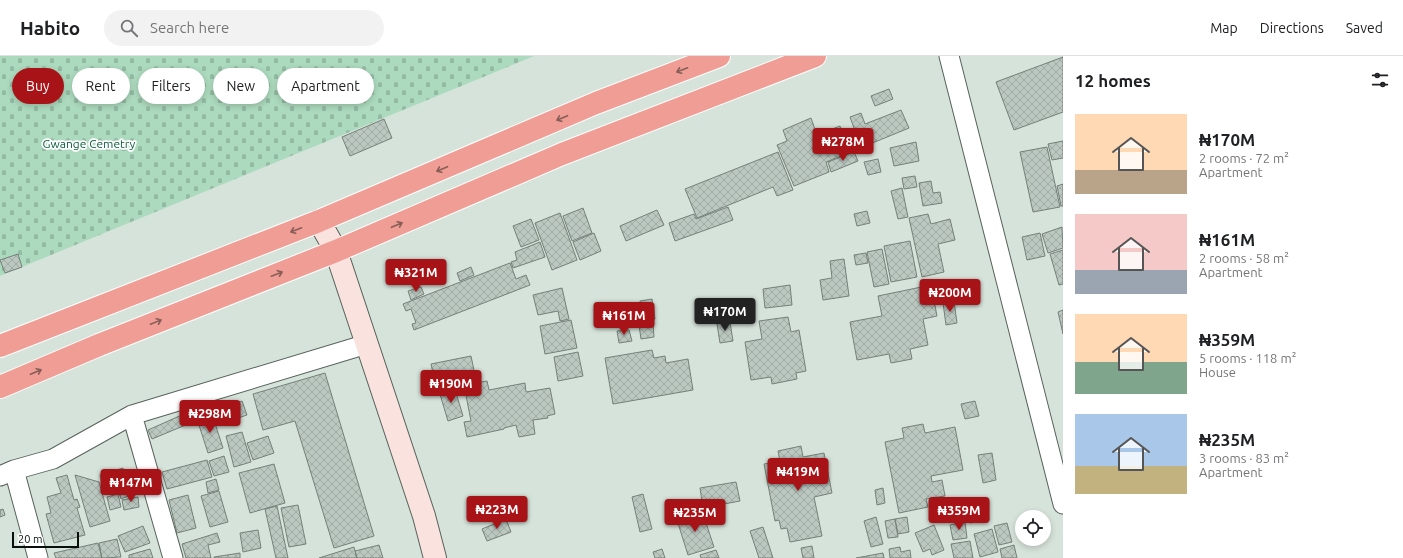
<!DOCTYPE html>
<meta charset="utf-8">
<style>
body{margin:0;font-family:Ubuntu,sans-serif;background:#f2f2f2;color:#202124;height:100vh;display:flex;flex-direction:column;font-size:15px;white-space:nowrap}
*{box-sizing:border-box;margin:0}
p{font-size:13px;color:#757577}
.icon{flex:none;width:22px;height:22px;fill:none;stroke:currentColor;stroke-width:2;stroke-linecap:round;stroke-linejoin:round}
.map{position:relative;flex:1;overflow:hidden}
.side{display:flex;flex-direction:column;background:#fff;width:340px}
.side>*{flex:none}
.hud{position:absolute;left:12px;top:12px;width:380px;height:36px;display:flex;gap:8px}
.buttons{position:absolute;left:1015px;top:454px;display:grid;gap:8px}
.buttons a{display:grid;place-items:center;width:36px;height:36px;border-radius:50%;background:#fff;box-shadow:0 2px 6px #0003;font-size:20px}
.scale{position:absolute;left:12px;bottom:10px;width:67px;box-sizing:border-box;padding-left:4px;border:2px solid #0a0f0c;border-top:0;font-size:11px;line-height:14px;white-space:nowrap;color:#0a0f0c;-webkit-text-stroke:3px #fff;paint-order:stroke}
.price{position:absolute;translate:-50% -34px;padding:0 9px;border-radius:4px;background:#a81317;color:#fff;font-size:13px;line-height:26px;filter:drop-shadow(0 1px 2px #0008)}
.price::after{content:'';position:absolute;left:50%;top:24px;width:12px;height:9px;margin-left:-6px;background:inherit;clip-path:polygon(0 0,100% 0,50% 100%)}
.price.active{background:#222;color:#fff}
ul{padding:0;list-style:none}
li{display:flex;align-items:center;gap:12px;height:100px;padding:0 12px}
li span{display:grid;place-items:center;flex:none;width:112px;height:80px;border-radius:0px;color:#555}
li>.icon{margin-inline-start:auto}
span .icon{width:48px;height:48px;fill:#fffc;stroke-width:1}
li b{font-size:17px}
h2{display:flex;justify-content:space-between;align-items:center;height:48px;padding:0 12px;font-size:17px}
.pill{padding:0 14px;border-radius:18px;background:#fff;box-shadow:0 2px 6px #0003;font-size:14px;line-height:36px}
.pill.active{background:#a81317;color:#fff}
header{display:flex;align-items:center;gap:24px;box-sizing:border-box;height:56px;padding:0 20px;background:#fff;border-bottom:1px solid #e0e0e0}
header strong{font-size:19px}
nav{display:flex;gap:22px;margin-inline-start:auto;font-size:14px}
.search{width:280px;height:36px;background:#f2f2f2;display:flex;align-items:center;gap:10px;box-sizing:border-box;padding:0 14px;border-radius:22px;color:#757577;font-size:15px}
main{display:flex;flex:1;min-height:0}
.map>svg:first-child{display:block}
</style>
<header>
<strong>Habito</strong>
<div class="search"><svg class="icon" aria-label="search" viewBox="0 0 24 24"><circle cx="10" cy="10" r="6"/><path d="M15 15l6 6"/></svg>Search here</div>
<nav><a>Map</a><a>Directions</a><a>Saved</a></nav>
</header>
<main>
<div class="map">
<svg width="1063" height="502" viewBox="0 0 1063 502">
<defs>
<pattern id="cemetery-stones" width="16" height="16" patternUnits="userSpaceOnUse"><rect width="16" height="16" fill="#acdabe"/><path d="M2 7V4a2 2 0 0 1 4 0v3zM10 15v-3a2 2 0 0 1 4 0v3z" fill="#93baa2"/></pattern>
<pattern id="building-cross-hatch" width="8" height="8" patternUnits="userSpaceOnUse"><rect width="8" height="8" fill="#bbc8c0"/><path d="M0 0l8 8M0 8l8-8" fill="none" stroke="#9faba4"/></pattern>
</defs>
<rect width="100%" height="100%" fill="#d6e3da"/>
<path fill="url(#cemetery-stones)" d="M0,0H534L0,220Z"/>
<path fill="url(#building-cross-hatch)" stroke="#748078" d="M1063,1V56L1014,74L996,26Z
M889,33L893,43L875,50L871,40Z
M901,54L909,72L826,106L829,116L794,130L777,89L787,85L783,74L811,62L817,79L840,70L843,76L854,72L850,61L861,57L865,68Z
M384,63L392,82L350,100L342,81Z
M1063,85V102L1052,104L1048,88Z
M916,86L919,105L894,110L890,92Z
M1047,91L1060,151L1033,156L1020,96Z
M778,96L793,134L777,140L773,131L697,162L685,133Z
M854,96L858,105L831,116L828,106Z
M878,103L881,116L868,119L864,106Z
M915,120L917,131L904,133L902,122Z
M931,125L933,137L940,136L942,147L923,150L919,127Z
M1063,128V150H1061L1057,130Z
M902,132L908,161L898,163L891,135Z
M728,151L733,164L675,185L669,167L694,158L696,163Z
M583,152L592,177L572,185L563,160Z
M657,154L664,169L626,185L620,170Z
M867,155L870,167L857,170L854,158Z
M560,157L577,204L552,214L535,167Z
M928,158L931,168L950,163L955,184L938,188L944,216L922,221L909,162Z
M531,163L539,184L521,191L513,170Z
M1062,171L1063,192L1048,197L1042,178Z
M594,177L601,195L580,204L573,186Z
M1040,177L1045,200L1027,204L1022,181Z
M910,185L917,221L891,226L884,190Z
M540,186L545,201L513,212L511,206L517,204L515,196Z
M882,193L889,228L874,231L867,196Z
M1063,194V228L1059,229L1050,198Z
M866,197L868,207L856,209L854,199Z
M18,198L22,211L5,217L0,204Z
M844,203L849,240L823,244L820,224L832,222L830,205Z
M510,207L516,223L526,219L530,229L414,274L412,268L416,267L411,253L406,255L403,248Z
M471,211L474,219L460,225L457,217Z
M790,229L792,249L765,252L763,233Z
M931,229L937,260L923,263L928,289L910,293L912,303L891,307L889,298L857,304L850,266L882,260L878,240Z
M421,231L424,238L411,244L408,235Z
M562,232L569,263L560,265L558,255L538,259L533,239Z
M652,243L655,263L643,265L640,245Z
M954,245L957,267L946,269L943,247Z
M1063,254V278L1058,256Z
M788,261L791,276L799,274L806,315L796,317L797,323L772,328L771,321L751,324L745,286L762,283L759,265Z
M571,264L577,292L545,298L540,270Z
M730,266L733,285L720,287L717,268Z
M653,267L654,281L641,283L639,269Z
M629,274L632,285L619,287L617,275Z
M652,294L654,302L665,300L666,307L688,303L693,334L613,348L605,302Z
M578,296L583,320L558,325L554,301Z
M471,300L475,319L445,325L443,315L433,317L431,308Z
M325,317L374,480L334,492L295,365L263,374L253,338Z
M487,325L489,334L525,327L526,336L550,332L555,358L547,360L548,362L533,364L535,378L519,381L516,369L504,372V373L467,381L464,366L471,365L464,329Z
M454,330L463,360L448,365L439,335Z
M242,345L247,359L232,364L228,351Z
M975,345L979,360L965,363L961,348Z
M226,352L230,365L220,368L215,356Z
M184,358L188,368L152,383L148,374Z
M212,358L223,392L208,397L197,363Z
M923,368L925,377L955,371L963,414L931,420L932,426L942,424L945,440L926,443L928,451L899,457L885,386L904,382L902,372Z
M242,376L251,406L234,411L226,380Z
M268,380L274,397L253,404L247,387Z
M801,390L803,401L824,397L832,437L814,441L822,480L790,486L787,472L781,473L779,464L775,465L764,408L780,405L778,395Z
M992,397L996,424L983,427L978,399Z
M224,400L229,416L214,420L209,405Z
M207,404L212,421L167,433L162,416Z
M274,408L285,447L250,457L239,417Z
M123,412L131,439L121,443L115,423L102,427L100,419Z
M67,419L74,444L77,443L80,451L77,452L85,479L54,487L46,458L51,457L47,441L61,437L56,422Z
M75,419L99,426L110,465L90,471Z
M216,423L219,434L208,437L206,426Z
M736,426L740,445L703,452L700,432Z
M883,432L885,447L877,449L875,434Z
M219,435L228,466L210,471L201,440Z
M118,438L121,451L110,454L107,441Z
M643,438L652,473L640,476L632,441Z
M188,439L196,472L177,477L169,444Z
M138,441L139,451L124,454L122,444Z
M986,448L989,464L970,467L967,451Z
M298,449L306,488L289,491L281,452Z
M277,450L288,502H276L265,453Z
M3,453L5,459L0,461V454Z
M702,455L714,491L688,499L677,464Z
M876,461L883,488L871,491L864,465Z
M907,461L909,476L898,478L895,463Z
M506,463L511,476L487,485L482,473Z
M895,463L898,481L888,482L885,465Z
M965,466L967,482L953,484L950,469Z
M1007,467L1012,486L999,489L994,470Z
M934,469L944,494L932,499L930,493L923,496L915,477Z
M143,470L150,487L125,496L118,480Z
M763,471L773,502H759L750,475Z
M992,473L998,496L980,501L974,478Z
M258,474L261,492L243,496L240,477Z
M217,477L220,486L208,489L211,502H186L182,488Z
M117,483L121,501L102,502L99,487Z
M970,485L973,502H954L951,488Z
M98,487L102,502H56L54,497Z
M379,489L383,502H357L355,495Z
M1014,489L1017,502H1002L1000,493Z
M812,490L814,502H803L801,492Z
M354,491L357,502H319Z
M900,491L901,496L910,494L911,502H890L889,493Z
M150,493L153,502H129V499Z
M662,493L665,502H655L653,496Z
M716,494L719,502H701L700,499Z
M240,497V502H214V501Z
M883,497L884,502H856Z"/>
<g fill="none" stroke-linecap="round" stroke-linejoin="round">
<defs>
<path id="street" d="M949,0L1063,448
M132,359L173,502
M14,414L38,502
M0,420L14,414L53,403L132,359L367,288"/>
<path id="secondary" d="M319,165L336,195L424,460L435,502"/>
<path id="highway" d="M0,290L319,165L596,47L719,0
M0,331L99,289L336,195L562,98L815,0"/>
</defs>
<use href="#street" stroke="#57625b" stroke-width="21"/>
<use href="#secondary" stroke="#57625b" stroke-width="24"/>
<use href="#highway" stroke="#fff" stroke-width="24"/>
<use href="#street" stroke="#fff" stroke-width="19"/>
<use href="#secondary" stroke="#fae2df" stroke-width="22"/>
<use href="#highway" stroke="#f09e95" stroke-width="22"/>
</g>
<defs><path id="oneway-shaft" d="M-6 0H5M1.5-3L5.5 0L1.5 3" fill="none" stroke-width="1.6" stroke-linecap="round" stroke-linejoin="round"/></defs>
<g stroke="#885e57">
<use href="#oneway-shaft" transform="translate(682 14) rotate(159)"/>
<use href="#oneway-shaft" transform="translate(562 62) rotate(157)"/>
<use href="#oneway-shaft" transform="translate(442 113) rotate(157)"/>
<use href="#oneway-shaft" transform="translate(397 169) rotate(-23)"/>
<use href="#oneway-shaft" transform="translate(296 174) rotate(159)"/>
<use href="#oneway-shaft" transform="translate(277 218) rotate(-21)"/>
<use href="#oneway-shaft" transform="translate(156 266) rotate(-22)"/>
<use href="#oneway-shaft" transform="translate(36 316) rotate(-23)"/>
</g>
<g text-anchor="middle" stroke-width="3.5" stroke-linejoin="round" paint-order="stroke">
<g font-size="12" fill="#0d603b" stroke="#fff">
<text x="89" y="92">Gwange Cemetry</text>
</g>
</g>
</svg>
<div class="buttons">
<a><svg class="icon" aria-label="locate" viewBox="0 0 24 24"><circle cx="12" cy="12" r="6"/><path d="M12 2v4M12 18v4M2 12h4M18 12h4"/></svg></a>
</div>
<div class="scale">20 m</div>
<b class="price" style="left:843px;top:106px">₦278M</b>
<b class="price" style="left:416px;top:237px">₦321M</b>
<b class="price" style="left:950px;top:257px">₦200M</b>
<b class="price active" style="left:725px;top:276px">₦170M</b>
<b class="price" style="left:624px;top:280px">₦161M</b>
<b class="price" style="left:451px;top:348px">₦190M</b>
<b class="price" style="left:210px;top:378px">₦298M</b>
<b class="price" style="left:798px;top:436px">₦419M</b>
<b class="price" style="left:131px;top:447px">₦147M</b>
<b class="price" style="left:497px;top:474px">₦223M</b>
<b class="price" style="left:959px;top:475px">₦359M</b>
<b class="price" style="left:695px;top:477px">₦235M</b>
<div class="hud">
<a class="pill active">Buy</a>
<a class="pill">Rent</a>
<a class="pill">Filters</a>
<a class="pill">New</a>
<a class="pill">Apartment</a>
</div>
</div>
<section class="side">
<h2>12 homes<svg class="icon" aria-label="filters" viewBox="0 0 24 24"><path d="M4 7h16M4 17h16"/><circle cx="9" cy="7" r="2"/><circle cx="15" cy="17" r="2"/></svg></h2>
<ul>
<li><span style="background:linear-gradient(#ffd9b3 70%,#b9a48a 0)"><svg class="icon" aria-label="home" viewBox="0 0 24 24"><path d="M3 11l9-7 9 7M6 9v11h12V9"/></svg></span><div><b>₦170M</b><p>2 rooms · 72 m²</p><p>Apartment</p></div></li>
<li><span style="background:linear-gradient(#f6c9c9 70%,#9aa5b1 0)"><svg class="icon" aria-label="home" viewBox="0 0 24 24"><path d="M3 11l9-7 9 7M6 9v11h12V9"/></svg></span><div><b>₦161M</b><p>2 rooms · 58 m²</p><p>Apartment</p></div></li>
<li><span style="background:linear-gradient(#ffd9b3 60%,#7fa58c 0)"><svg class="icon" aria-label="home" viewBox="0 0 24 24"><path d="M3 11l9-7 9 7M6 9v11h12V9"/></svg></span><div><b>₦359M</b><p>5 rooms · 118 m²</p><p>House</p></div></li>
<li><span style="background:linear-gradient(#a9c7e8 65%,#c2b280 0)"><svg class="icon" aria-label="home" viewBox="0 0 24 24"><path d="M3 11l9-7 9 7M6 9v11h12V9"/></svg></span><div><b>₦235M</b><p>3 rooms · 83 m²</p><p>Apartment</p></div></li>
</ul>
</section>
</main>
